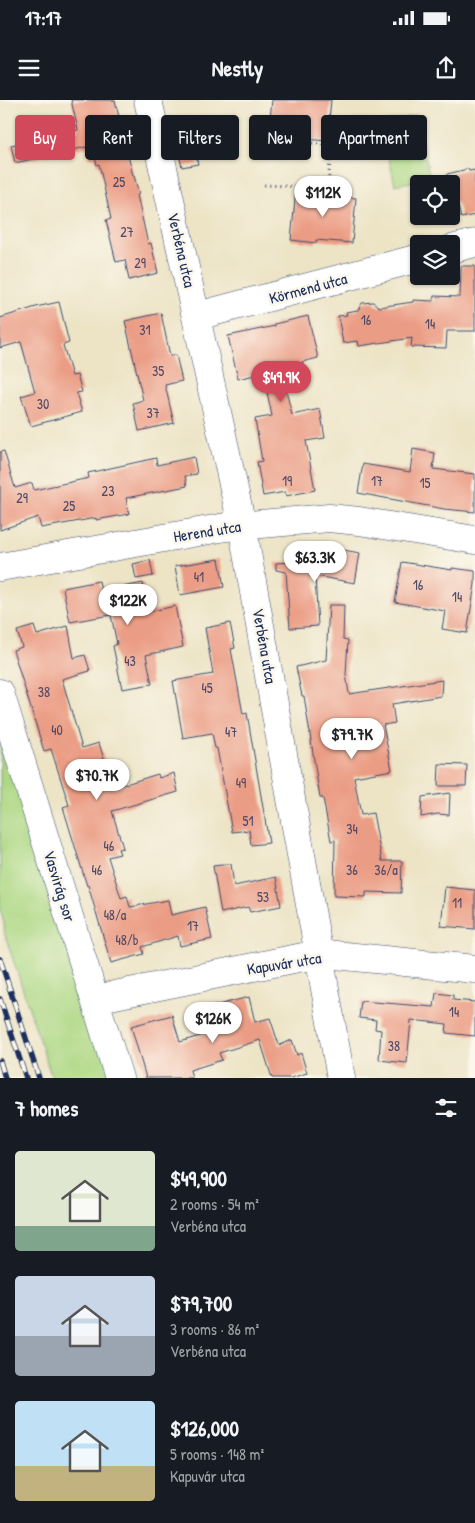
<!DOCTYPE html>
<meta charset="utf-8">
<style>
body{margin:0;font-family:"Patrick Hand",sans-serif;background:#20242c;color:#f1f3f6;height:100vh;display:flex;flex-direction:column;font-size:19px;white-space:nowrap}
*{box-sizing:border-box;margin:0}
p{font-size:16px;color:#9ea1a6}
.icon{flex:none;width:28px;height:28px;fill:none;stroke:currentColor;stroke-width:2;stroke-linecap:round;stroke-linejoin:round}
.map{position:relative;height:978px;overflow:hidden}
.details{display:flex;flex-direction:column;background:#171b24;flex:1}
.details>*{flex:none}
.banner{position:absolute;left:15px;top:15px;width:445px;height:45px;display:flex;gap:10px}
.fabs{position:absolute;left:410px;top:75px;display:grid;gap:10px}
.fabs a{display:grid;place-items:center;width:50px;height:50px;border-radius:5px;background:#171b24;box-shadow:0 1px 4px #0004;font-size:25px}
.price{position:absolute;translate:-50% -42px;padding:0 11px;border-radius:18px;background:#fff;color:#222;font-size:16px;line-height:32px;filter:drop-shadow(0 1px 2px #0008)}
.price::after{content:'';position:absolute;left:50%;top:30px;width:15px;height:11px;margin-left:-8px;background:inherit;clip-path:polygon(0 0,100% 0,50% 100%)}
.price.selected{background:#d1495b;color:#fff}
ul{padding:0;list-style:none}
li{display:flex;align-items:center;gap:15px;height:125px;padding:0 15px}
li span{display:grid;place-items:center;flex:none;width:140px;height:100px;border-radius:5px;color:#555}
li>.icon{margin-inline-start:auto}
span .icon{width:60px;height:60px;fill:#fffc;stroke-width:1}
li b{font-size:21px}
h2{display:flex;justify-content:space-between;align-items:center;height:60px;padding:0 15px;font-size:21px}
.pill{padding:0 18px;border-radius:5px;background:#171b24;box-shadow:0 1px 4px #0004;font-size:18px;line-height:45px}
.pill.selected{background:#d1495b;color:#fff}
.status{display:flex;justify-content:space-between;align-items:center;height:35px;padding:0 25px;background:#171b24;direction:ltr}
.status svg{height:14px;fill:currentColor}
header{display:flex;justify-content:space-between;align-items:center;height:65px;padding:0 15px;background:#171b24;font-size:22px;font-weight:700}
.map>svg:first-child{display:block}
</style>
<div class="status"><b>17:17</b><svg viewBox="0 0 49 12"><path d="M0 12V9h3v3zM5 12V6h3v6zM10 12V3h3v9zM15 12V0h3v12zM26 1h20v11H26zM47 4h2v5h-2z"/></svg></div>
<header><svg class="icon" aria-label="menu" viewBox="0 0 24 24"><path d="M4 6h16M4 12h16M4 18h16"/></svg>Nestly<svg class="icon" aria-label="share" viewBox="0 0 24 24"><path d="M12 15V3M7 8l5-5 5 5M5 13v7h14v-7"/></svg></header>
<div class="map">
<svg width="475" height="978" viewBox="0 0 475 978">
<rect width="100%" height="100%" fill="#fbf7ec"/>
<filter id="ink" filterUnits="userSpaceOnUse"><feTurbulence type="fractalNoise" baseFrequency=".02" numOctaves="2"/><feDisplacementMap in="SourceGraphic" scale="10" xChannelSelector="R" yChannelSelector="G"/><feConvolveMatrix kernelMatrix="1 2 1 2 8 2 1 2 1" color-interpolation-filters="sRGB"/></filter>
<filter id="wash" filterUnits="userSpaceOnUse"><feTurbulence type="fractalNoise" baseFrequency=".0096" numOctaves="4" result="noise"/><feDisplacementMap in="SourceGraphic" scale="20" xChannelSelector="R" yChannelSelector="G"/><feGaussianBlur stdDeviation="1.12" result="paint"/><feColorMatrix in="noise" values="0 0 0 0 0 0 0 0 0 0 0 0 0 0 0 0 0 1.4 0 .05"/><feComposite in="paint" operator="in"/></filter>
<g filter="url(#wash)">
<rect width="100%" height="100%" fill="#ede4c6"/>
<path fill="#add884" stroke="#648471" d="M416,15L430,78L395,85L381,23Z
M0,593L119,978H52L5,835L4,823L0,810Z"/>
<g id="blocks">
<path fill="#eb9c84" d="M71,0H115L133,76H134L139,94L137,95L148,144L151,143L158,173L129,180L125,160L116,162L106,120L111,119L99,64L97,65L95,57L89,58L86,47L15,63L11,45L78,30Z
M272,0H331L327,41L294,38L293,41L268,38Z
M193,42L198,64L182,67L177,46Z
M468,69L469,71L475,70V115L461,118L457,102L454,103L451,92V84H449L447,74Z
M296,89L321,92V95L356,98L352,143L316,140V143L291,140Z
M461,166H475V231H447L446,248L411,247L412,238L359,246L358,241L343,243L338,216L347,215L346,212L358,210L362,203L373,202L379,207L413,202V200L434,201V196L460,197Z
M59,202L69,243L63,245L72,276L77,275L82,292L76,293L82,312L31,326L21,296L35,292L21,242L0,248V218L36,207Z
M161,213L170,256L176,255L182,281L165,285L174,323L139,331L133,303L143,300L125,221Z
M308,216L318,258L302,262L306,276L284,282L292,315L320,309L325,338L306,341L315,390L286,396L285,392L263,396L257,362L262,361L255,319L272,316L263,273L238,279L228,236L275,226L274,224Z
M413,349L435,353L433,369L475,374V412L444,409L358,393L363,364L410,372Z
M4,351L15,388L32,383L34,390L89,378L88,373L156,358L157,365L194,357L197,374L185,376L187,386L126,398L129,414L96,420V418L41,428L38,417L0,430V352Z
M332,448L360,453L355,483L315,476L318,526L290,528L286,472L276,470V463L331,460Z
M219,459L224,487L180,495L175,466Z
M150,460L153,476L136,479L133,464Z
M402,462L452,470V468L475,471V484L467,533L442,529L445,511L395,502Z
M99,481L101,491L143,483L148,512L175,506L183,547L146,555L152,584L122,589L113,546L117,544L111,515L70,522L63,488Z
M329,505H344L343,539L348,540L346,574L349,594L442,580L441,596L392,604L395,623L383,625L392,670L354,677L361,715L373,713L382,761H402L401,793L366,792V797L334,796L335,740L331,741L323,698H320L304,596H302L296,567L326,560Z
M230,523L235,548L231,549L243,614L247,613L269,743L251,745L249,730L232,732L217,648H215L212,633L183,638L173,581L213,574L205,528Z
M34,526L37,535L68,526L74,558L85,555L90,571L62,579L82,648L99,643L113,688L158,674L159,678L174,673L178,692L112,711L123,748L118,749L120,754L108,757L121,798L127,796L130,807L168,800L171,815L205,807L212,839L180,846L178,836L142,847L144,854L111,863L88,785L87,786L63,707L69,705L51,649L44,651L13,550L22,547L17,531Z
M439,664L467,665L466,686H438Z
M450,693L449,715L438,714L421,717L422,697Z
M231,764L234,786L276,777L281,806L250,812L248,807L221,813L213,766Z
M445,787L475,790V829L441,826Z
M436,893L453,895V900L475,902V936L446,933L447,924L411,920L407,963L379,960L381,930L375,929L376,920L359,918L361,901L434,907Z
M249,897L255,922L270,918L279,945L292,940L297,955L301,953L307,973L291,978H272L260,940L219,953L222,960L190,970L192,978H146L131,926L172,915L180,942L213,932L206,908Z"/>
</g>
</g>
<g filter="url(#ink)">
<use href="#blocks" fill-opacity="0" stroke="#3a4a6e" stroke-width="1"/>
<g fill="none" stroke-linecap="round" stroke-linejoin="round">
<defs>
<path id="minor" d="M148,0L242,425L341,978
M451,149L475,143
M197,216L419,158
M0,467L226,427L329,418L359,421L475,440
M0,593L119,978
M95,899L303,857L335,855L475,869"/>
</defs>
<use href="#minor" stroke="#3a4a6e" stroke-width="29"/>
<path stroke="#3a4a6e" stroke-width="3" stroke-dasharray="1 4" stroke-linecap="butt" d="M255,45H299V42L331,45L328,88L264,85"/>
<use href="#minor" stroke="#fff" stroke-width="28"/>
<defs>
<path id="rail" d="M0,859L39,978
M0,899L26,978
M0,961L5,978"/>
</defs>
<use href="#rail" stroke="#1b2f5e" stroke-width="5.5"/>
<use href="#rail" stroke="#fbf7ec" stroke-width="4" stroke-dasharray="11" stroke-linecap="butt"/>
</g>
</g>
<g text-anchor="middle" stroke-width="5" stroke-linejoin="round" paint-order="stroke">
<g font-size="14" fill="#4f4a68">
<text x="119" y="87">25</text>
<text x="127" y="137">27</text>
<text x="140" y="168">29</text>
<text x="366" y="225">16</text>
<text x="430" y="229">14</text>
<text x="145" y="235">31</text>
<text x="158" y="276">35</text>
<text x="43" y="309">30</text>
<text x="153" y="318">37</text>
<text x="287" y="386">19</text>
<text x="377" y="386">17</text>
<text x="425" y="388">15</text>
<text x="108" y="396">23</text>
<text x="22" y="403">29</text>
<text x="69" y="411">25</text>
<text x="199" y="482">41</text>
<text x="418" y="490">16</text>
<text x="457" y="502">14</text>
<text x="130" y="566">43</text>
<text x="207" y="593">45</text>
<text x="44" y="597">38</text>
<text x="57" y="635">40</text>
<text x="231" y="637">47</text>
<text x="241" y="688">49</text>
<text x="248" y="726">51</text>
<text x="352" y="734">34</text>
<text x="109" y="751">46</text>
<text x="97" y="775">46</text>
<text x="352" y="775">36</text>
<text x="386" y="775">36/a</text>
<text x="263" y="802">53</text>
<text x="457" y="808">11</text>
<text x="115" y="820">48/a</text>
<text x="193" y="831">17</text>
<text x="127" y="845">48/b</text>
<text x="454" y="917">14</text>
<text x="394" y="951">38</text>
</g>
<g font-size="16" fill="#1b2f5e" stroke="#fbf7ec">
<text transform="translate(182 150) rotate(77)" y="6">Verbéna utca</text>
<text transform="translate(308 188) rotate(-15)" y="6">Körmend utca</text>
<text transform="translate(207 431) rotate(-9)" y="6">Herend utca</text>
<text transform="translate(265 546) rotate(80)" y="6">Verbéna utca</text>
<text transform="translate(60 786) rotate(73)" y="6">Vasvirág sor</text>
<text transform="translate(284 863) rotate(-9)" y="6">Kapuvár utca</text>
</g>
</g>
</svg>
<div class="fabs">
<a><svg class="icon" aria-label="locate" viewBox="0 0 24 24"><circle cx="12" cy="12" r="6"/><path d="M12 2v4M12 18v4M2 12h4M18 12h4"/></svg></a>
<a><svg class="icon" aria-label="layers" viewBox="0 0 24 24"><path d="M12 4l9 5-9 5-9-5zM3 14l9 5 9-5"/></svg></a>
</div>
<b class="price" style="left:323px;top:118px">$112K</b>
<b class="price selected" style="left:281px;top:303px">$49.9K</b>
<b class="price" style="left:315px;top:483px">$63.3K</b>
<b class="price" style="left:128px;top:526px">$122K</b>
<b class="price" style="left:352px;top:660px">$79.7K</b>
<b class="price" style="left:97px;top:701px">$70.7K</b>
<b class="price" style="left:213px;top:944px">$126K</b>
<div class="banner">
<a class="pill selected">Buy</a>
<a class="pill">Rent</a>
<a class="pill">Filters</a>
<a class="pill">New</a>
<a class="pill">Apartment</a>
</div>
</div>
<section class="details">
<h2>7 homes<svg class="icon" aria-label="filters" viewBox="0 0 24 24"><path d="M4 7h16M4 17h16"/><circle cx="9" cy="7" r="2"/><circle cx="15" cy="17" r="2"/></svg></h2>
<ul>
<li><span style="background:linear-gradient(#dfe7d0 75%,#7fa58c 0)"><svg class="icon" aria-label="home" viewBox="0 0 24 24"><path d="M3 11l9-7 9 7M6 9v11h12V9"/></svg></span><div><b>$49,900</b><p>2 rooms · 54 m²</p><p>Verbéna utca</p></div></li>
<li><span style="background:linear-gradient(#c9d6e8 60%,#9aa5b1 0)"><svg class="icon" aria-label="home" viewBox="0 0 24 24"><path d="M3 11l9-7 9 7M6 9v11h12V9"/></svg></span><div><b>$79,700</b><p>3 rooms · 86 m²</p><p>Verbéna utca</p></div></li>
<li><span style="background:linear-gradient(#bfe0f5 65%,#c2b280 0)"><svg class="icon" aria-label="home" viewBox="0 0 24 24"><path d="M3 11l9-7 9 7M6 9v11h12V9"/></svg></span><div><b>$126,000</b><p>5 rooms · 148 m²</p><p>Kapuvár utca</p></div></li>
</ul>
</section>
